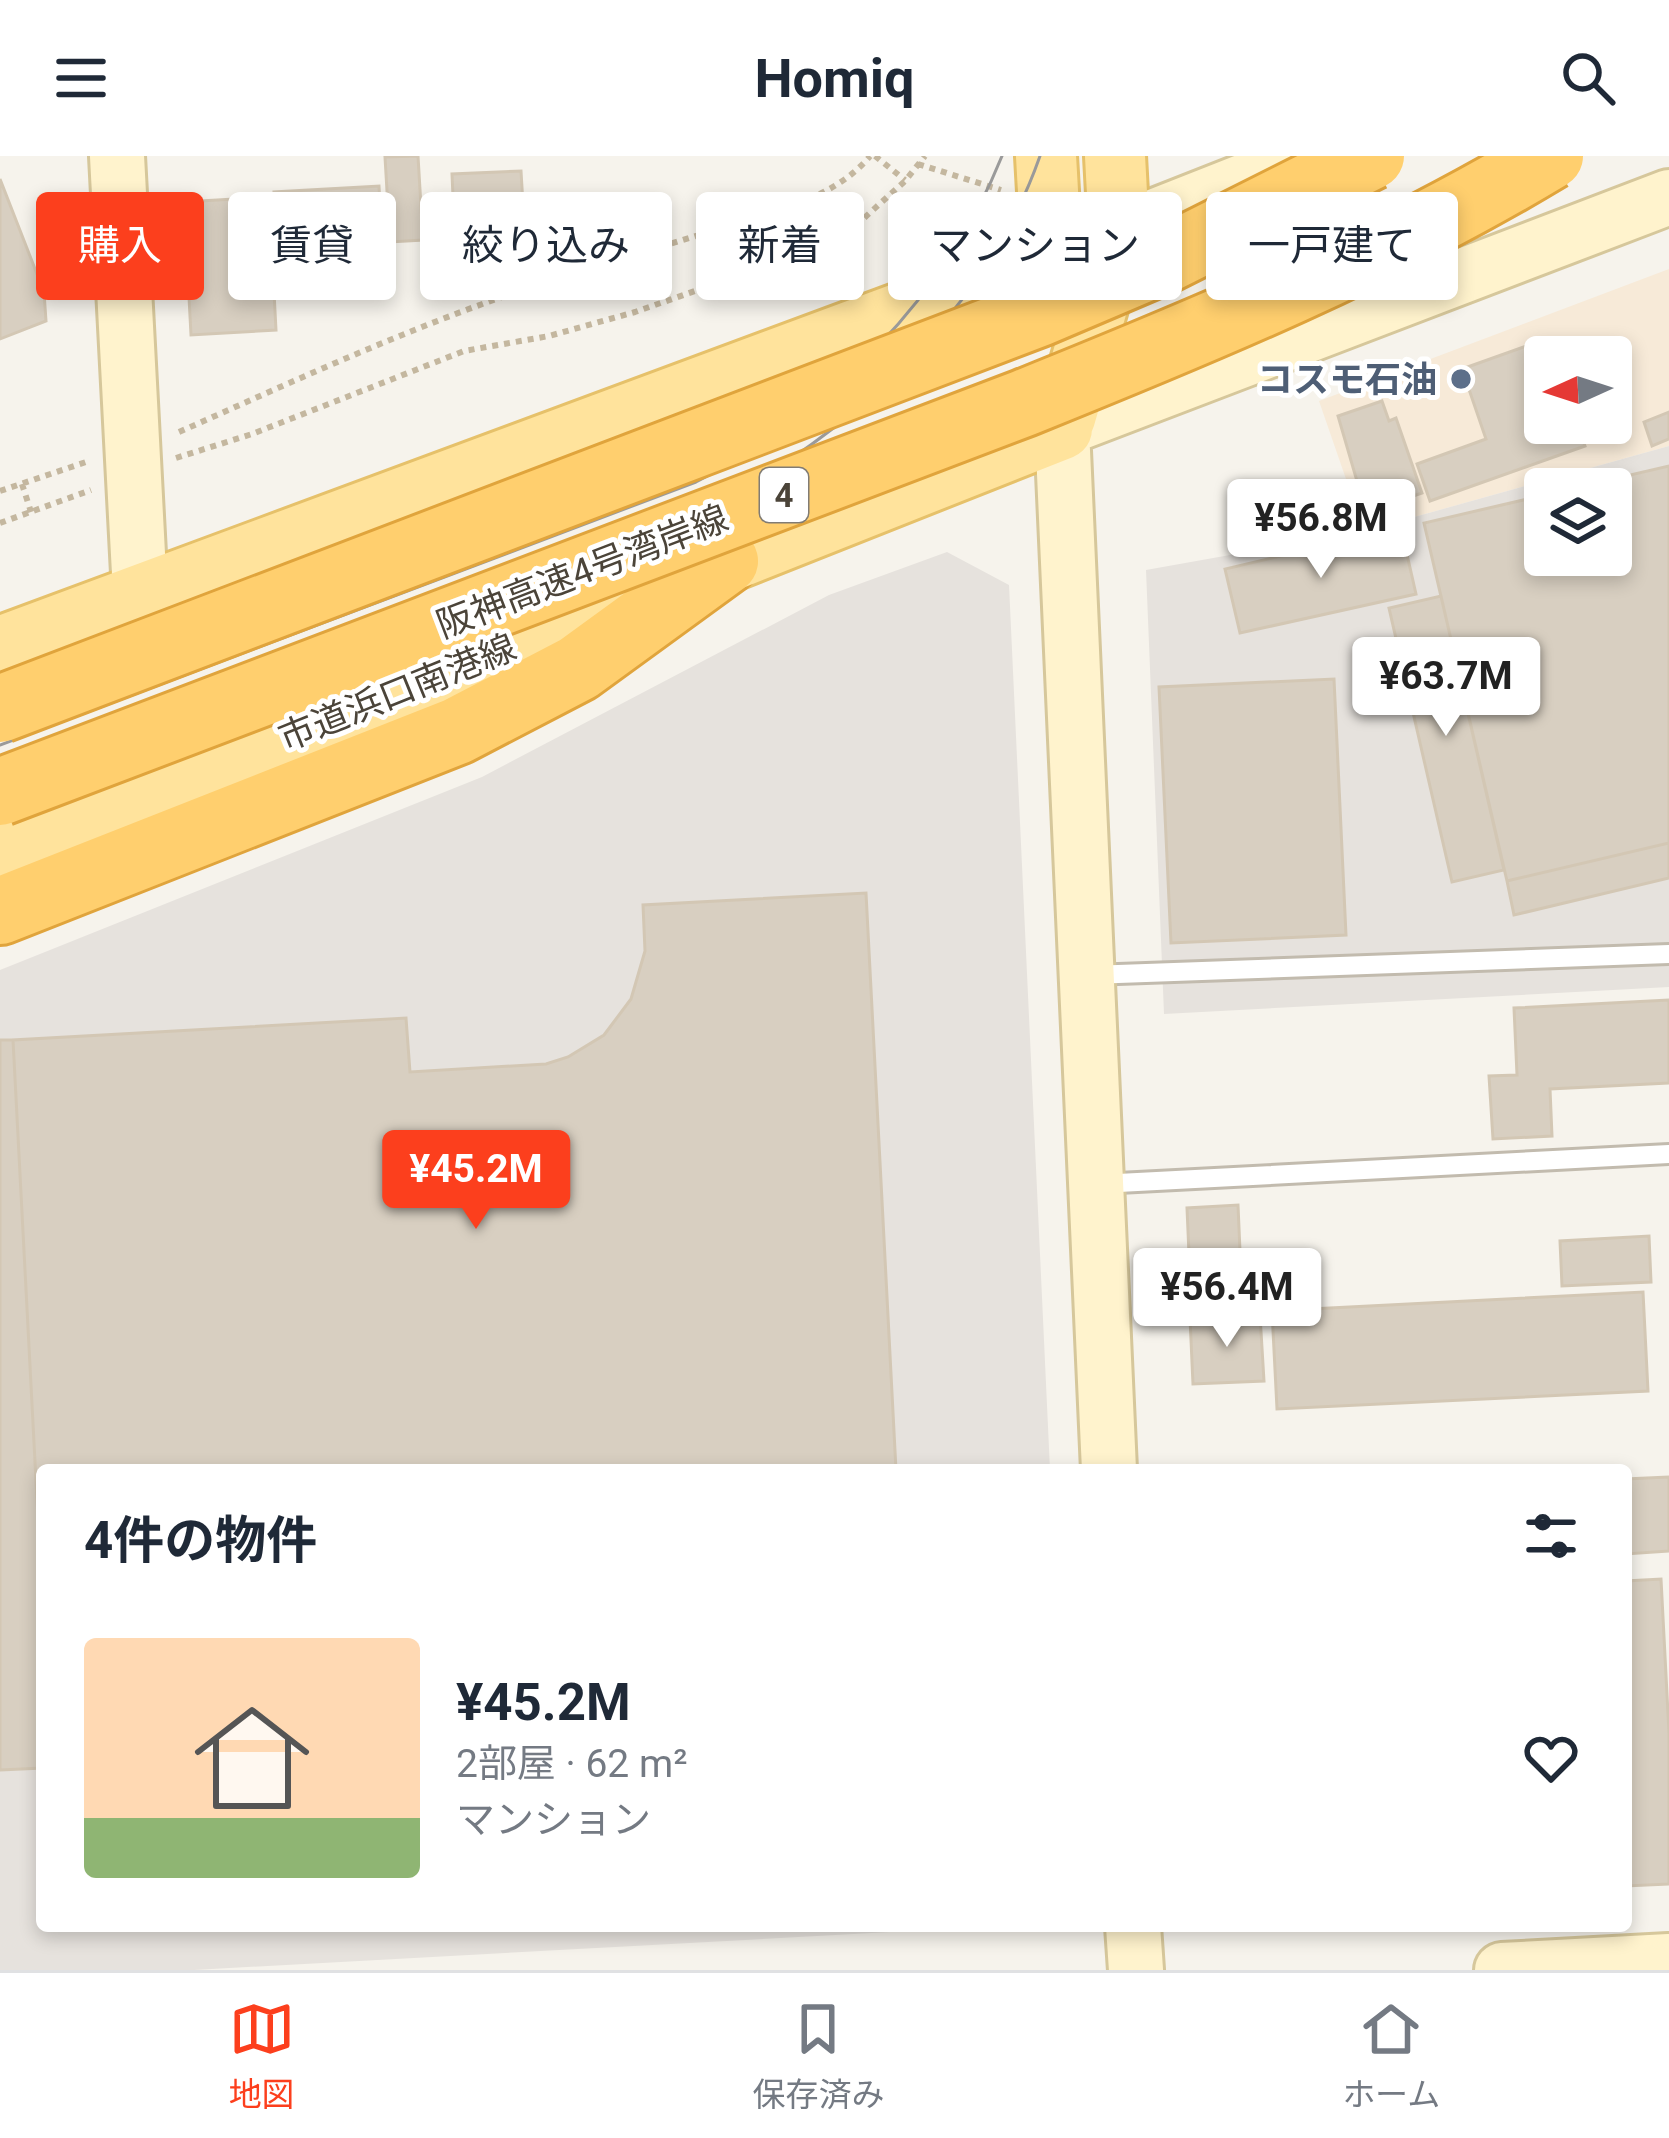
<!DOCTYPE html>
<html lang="ja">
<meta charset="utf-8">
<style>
body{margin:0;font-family:Roboto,"Noto Sans JP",sans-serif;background:#f6f6f7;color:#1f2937;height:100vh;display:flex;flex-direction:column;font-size:45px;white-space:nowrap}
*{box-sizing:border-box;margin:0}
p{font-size:39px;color:#747a83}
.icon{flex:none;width:66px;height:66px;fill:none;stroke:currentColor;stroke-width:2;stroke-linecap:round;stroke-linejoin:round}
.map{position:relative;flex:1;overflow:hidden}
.panel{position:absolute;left:36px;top:1308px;width:1596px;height:468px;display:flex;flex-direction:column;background:#fff;border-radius:12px;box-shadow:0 6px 18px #0003}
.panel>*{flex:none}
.hud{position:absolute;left:36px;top:36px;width:1599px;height:108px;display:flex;gap:24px}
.needle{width:78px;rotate:267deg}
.tools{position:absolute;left:1524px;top:180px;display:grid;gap:24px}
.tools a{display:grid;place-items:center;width:108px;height:108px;border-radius:12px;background:#fff;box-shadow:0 6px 18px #0003;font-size:60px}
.price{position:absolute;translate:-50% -102px;padding:0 27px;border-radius:12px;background:#fff;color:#222;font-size:39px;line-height:78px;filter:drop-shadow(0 3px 6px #0008)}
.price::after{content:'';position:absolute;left:50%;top:72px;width:36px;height:27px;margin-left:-18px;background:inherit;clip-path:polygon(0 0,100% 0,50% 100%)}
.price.on{background:#fc3f1d;color:#fff}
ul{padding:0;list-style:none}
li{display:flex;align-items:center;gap:36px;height:300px;padding:0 48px}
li+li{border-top:3px solid #e0e1e3}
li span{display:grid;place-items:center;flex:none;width:336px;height:240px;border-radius:12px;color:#555}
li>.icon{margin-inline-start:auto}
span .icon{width:144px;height:144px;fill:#fffc;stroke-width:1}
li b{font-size:51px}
h2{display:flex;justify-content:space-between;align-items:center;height:144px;padding:0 48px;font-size:51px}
.tag{padding:0 42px;border-radius:12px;background:#fff;box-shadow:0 6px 18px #0003;font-size:42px;line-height:108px}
.tag.on{background:#fc3f1d;color:#fff}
header{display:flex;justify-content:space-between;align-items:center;height:156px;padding:0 48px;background:#fff;font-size:54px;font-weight:700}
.menu{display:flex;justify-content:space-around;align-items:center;height:168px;border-top:3px solid #e0e1e3;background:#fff;font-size:33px;color:#747a83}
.menu a{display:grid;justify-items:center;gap:6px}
.menu .on{color:#fc3f1d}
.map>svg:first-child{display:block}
</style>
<header><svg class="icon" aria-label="menu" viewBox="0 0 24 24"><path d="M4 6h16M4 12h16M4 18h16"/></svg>Homiq<svg class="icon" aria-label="search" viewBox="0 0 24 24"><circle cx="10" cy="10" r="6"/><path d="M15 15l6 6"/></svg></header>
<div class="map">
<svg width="1669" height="1814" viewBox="0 0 1669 1814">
<rect width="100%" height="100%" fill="#f6f3ec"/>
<path fill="#f7ead8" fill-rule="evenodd" d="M1669,113V290L1364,375L1319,245ZM1545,201H1611V267H1545Z"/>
<path fill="#e6e2dd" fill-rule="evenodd" d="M1669,290V831L1164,858L1146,414L1364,375ZM1545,333H1611V399H1545Z
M947,396L1009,429L1050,1314H42V1770H1000L194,1814H0V814L482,621L829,439Z"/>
<path fill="#d8cfc1" stroke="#d3c7b4" stroke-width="3" d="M418,0L423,84L390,86L385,1Z
M521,15L525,82L455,86L452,18Z
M0,23L44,136L46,165L0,183Z
M379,30L383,107L278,113L274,36Z
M269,41L276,174L191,179L184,46Z
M1546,183L1553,201H1545V267H1577L1585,290L1430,345L1417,308L1486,283L1462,213Z
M1382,245L1389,265L1396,262L1422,337L1366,356L1338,260Z
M1669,256V283L1652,290L1644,266Z
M1669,310V687L1507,725L1424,367L1545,339V399H1611V333H1570Z
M1401,372L1416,438L1240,477L1225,413Z
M1441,440L1504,714L1452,726L1389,452Z
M1334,523L1346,779L1171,787L1159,531Z
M1669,687V722L1514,759L1507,725Z
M866,737L896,1314H42V1440L13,884L406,862L410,916L546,908L568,901L604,879L631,843L645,795L643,749Z
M1669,844V927L1550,933L1552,980L1493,983L1489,920L1517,919L1514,852Z
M0,884H13L42,1440V1612L0,1614Z
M1238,1049L1240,1095L1189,1098L1187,1052Z
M1649,1080L1651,1126L1562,1130L1560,1085Z
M1643,1136L1648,1235L1277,1253L1272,1155Z
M1260,1159L1264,1225L1193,1228L1190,1162Z
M1669,1321V1395L1626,1398V1323Z
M1661,1423L1669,1577V1728L1626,1730V1425Z"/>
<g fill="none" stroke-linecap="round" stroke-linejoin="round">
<defs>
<path id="lane" d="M1090,819L1669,798
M1099,1028L1669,998"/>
<path id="secondary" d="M117,0L140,436
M1082,89L1308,0
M1109,1314L1062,273L1669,41
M1133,1770L1136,1814
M1502,1814L1669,1805"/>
<path id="primary" d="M1046,0L1054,141
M1065,262L1119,75L1115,0
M0,491L1052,101
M0,694L1062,273"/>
<path id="highway" d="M0,755L457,575L578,512L725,405"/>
</defs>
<use href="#lane" stroke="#c2bbae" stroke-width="24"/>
<use href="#secondary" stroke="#d6c79b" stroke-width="60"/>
<use href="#primary" stroke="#e6c16a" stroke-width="66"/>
<use href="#highway" stroke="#e0a43c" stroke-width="72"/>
<path stroke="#c4b79f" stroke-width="6" stroke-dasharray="6 6" stroke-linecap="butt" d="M875,0L905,24
M918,8L1001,34
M179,276C285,229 389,181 499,142C564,119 632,100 699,79C754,61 832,47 870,0
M176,302L252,278L464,195L549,180L635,156L803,97L863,63L905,25L925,0
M22,328L31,356
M0,335L86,306
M0,367L91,334"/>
<use href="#lane" stroke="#fff" stroke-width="18"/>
<use href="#secondary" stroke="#fff3cd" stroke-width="54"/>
<use href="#primary" stroke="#ffe39c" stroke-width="60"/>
<use href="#highway" stroke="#ffcf6e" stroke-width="66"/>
<path stroke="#9a9a9a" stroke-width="3" d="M0,589L696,326C829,259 946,140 1002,0
M0,610L765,320C885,244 992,137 1040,0"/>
<defs>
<path id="highway-bridge" d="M0,553L1039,157L1166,103L1371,0
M0,636L1024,247C1203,175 1384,100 1550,0"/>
</defs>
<use href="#highway-bridge" stroke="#e0a43c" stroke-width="72" stroke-linecap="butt"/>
<use href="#highway-bridge" stroke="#ffcf6e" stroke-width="66"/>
</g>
<circle fill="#5c6f8a" stroke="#fff" stroke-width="4.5" cx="1461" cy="223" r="12"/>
<g text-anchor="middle" stroke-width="10" stroke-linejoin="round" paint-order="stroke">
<rect fill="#fff" stroke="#817c74" stroke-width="3" x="760" y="312" width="48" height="54" rx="9"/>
<g font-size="33" font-weight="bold" fill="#4b4439">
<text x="784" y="351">4</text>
</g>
<g font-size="36" font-weight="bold" fill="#4e5e75" stroke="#fff" text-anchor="end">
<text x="1437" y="236">コスモ石油</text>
</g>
<g font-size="36" fill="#4b4439" stroke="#fff">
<text transform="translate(582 415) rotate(-21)" y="13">阪神高速4号湾岸線</text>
<text transform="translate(397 536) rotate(-22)" y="13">市道浜口南港線</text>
</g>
</g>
</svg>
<div class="tools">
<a><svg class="needle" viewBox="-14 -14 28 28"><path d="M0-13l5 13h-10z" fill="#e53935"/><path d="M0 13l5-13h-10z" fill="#747a83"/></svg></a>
<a><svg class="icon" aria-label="layers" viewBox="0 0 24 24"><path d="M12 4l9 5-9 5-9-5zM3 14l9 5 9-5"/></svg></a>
</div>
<b class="price" style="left:1321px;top:425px">¥56.8M</b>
<b class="price" style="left:1446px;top:583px">¥63.7M</b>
<b class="price on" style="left:476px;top:1076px">¥45.2M</b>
<b class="price" style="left:1227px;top:1194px">¥56.4M</b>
<div class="hud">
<a class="tag on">購入</a>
<a class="tag">賃貸</a>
<a class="tag">絞り込み</a>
<a class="tag">新着</a>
<a class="tag">マンション</a>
<a class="tag">一戸建て</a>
</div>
<section class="panel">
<h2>4件の物件<svg class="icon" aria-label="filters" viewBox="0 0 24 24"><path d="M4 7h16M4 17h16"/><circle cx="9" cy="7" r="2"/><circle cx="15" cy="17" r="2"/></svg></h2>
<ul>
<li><span style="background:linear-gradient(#ffd9b3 75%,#8fb573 0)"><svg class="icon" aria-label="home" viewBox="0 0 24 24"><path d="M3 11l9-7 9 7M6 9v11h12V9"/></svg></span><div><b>¥45.2M</b><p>2部屋 · 62 m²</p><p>マンション</p></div><svg class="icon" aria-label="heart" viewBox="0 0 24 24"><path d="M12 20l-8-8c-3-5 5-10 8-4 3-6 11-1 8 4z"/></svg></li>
</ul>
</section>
</div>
<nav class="menu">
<a class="on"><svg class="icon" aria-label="map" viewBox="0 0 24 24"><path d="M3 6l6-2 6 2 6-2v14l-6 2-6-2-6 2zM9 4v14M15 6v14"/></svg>地図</a>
<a><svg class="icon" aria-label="saved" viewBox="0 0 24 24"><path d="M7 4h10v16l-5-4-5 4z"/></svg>保存済み</a>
<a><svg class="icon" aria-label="home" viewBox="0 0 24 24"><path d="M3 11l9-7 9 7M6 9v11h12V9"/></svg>ホーム</a>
</nav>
